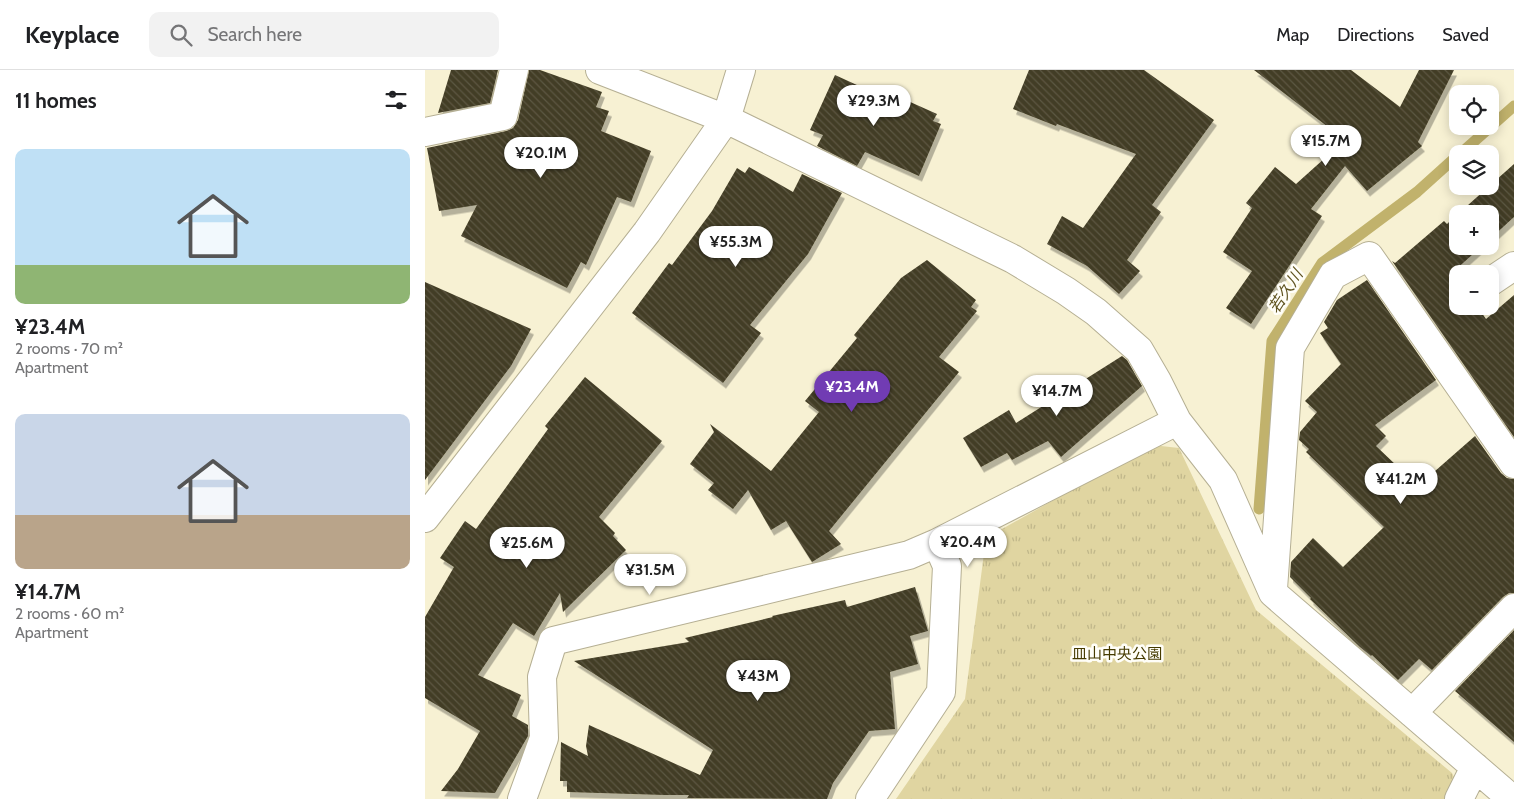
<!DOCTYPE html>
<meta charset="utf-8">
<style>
body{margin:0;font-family:Cabin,"Noto Sans JP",sans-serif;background:#f2f2f2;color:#202124;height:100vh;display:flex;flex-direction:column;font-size:19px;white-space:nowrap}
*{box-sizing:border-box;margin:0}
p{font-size:16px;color:#757577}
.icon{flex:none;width:28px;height:28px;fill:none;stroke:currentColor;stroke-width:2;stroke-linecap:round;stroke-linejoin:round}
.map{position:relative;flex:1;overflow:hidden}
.side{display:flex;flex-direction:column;background:#fff;width:425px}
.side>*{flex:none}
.controls{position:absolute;left:1024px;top:15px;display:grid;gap:10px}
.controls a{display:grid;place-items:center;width:50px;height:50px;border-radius:10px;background:#fff;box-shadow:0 2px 12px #0003;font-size:25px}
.price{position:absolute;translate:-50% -42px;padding:0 11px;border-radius:18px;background:#fff;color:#222;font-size:16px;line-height:32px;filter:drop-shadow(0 1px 2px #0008)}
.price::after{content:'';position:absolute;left:50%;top:30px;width:15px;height:11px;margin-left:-8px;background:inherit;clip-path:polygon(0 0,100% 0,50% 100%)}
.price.active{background:#713cb3;color:#fff}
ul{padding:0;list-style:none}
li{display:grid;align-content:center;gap:10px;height:265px;padding:0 15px}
li span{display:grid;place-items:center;height:155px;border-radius:10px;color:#555}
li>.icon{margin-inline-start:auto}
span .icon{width:90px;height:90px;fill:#fffc;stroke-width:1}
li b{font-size:21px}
h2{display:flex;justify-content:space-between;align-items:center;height:60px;padding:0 15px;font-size:21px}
header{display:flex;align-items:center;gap:30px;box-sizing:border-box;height:70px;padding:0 25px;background:#fff;border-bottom:1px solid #e0e0e0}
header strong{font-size:24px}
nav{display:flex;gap:28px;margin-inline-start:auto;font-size:18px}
.search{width:350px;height:45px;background:#f2f2f2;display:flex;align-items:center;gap:12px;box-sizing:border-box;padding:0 18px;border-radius:10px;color:#757577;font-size:19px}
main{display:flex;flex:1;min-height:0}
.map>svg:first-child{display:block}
</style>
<header>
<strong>Keyplace</strong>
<div class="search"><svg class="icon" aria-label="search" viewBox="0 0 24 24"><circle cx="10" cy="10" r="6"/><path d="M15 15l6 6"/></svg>Search here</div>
<nav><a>Map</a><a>Directions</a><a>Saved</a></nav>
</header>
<main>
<section class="side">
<h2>11 homes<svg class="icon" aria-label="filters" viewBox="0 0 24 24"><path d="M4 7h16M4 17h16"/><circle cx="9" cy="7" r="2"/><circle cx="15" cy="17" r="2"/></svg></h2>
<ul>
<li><span style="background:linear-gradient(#bfe0f5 75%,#8fb573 0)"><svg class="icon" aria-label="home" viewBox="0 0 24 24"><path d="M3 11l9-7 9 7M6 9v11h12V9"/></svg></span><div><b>¥23.4M</b><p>2 rooms · 70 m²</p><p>Apartment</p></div></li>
<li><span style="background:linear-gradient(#c9d6e8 65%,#b9a48a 0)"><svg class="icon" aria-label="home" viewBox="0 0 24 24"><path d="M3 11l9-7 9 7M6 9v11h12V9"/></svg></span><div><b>¥14.7M</b><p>2 rooms · 60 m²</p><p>Apartment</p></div></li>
</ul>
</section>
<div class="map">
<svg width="1089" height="729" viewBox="0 0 1089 729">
<defs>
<pattern id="park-tufts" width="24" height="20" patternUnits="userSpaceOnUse" patternTransform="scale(1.25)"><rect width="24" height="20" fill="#e0d5a1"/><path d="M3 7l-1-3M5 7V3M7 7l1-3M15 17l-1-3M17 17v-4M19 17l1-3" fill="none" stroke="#c0b78a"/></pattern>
<pattern id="building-back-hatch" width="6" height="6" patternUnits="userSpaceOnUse" patternTransform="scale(1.25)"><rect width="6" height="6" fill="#433d25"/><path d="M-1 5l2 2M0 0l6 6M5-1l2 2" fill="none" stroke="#5c5743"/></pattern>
<filter id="shadow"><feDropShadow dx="3" dy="5.5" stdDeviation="0" flood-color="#0004"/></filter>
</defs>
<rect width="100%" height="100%" fill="#f7f1d3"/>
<path fill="url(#park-tufts)" d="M727,375L754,378L831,540L1027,703L1032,713L1023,729H471L540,629L561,468Z"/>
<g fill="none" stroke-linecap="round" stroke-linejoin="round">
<path stroke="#c1b26c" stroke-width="11" d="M1035,84L1089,36
M834,439L847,271L897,193L992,122L1032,86"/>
</g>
<path fill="url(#building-back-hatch)" filter="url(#shadow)" d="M26,0H73L65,33L13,43Z
M104,0H115L177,22L171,37L184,41L176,61L226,81L206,132L192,127L161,195L156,192L142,218L36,166L52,135L14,141L2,78L81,61L88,58L93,50Z
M604,0H719L789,50L727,135L736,142L702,190L715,201L694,224L662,196L622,174L637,146L658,158L711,84L632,54L631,56L588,39Z
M829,0H926L975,37L994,0H1029L993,72L997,76L942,121L920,96L886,139L897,146L826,254L801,238L827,201L798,182L827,138L821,133L850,97L871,114L920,70Z
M410,5L480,37L483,31L512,44L508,51L516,54L494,106L440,82L432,96L392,76L398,65L385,60Z
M1089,94V147L1065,169V144H1033Z
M324,97L368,122L377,104L417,123L383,184L325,255L336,263L298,313L207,243L244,193L247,195L287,141L312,98L320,103Z
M1032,144V176H1057L1028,202L1032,209V236H1052L1061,249L1089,225V367L967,191L970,193L1019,151L1022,154Z
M502,190L551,230L546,237L552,241L514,287L534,302L404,461L416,474L387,492L361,451L346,460L323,420L308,439L283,420L289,413L265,394L289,362L285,354L346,401L394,342L380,331L432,268L429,265L476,208Z
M942,210L1011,310L950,355L961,366L951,376L993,416L1050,366L1076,403L1082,408L1089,409V523H1084L1078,527L1007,600L994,589L973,610L947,585L946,586L935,577L885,529L886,528L865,507L866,492L888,468L918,497L959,457L881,382L884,379L874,370L875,362L892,342L880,331L916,294L895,263L903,258L899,252L912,230Z
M0,212L106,259L86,296L0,410Z
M697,286L702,290L717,316L636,387L623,371L587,390L582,383L556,397L538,368L584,340L591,353Z
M160,307L237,371L174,447L190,463L188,466L201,480L138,542L135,523L109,566L88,553L53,605L96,625L87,646L103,655V666L70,723L16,721L33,699L55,661L0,628V547L29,497L15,488L40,451L51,459L123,359L120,356Z
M490,517L503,561L485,566L493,594L465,602L470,659L444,661L408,713L402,729L262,728L264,725H238H239L142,722V711H135L136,672L163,686L161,676L164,655L275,705L288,680L149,591L264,572L260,568L348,547L347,546L420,530L422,537Z
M1089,560V672L1030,621Z"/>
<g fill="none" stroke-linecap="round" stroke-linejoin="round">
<defs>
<path id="minor" d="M175,0L301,49L588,189L641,221L671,242L714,280L732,311L752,351L798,410L848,523L1087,729
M0,62L78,46L89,0
M1065,212L1089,196
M0,448L222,162L301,49L316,0
M848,519L865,278L908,205L944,186L1089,394
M987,643L1089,538
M97,729L119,668L117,607L128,571L484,485L512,473
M445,729L516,622L522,496L512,473L752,351
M1034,729L1050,697"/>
</defs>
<use href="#minor" stroke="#b5af93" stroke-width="30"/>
<use href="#minor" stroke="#fff" stroke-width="28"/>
</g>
<g text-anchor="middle" stroke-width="5" stroke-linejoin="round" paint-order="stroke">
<g font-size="15" fill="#463b00" stroke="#fffef8">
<text x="692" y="589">皿山中央公園</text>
</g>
<g font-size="16" font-style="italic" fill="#605420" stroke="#fffef8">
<text transform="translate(860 221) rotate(-57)" y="6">若久川</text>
</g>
</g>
</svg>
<div class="controls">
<a><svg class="icon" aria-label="locate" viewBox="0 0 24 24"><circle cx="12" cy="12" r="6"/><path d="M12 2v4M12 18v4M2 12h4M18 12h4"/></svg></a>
<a><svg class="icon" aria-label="layers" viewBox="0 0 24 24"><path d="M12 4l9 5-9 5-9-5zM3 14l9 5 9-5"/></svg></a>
<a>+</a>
<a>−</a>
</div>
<b class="price" style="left:449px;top:57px">¥29.3M</b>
<b class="price" style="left:901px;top:97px">¥15.7M</b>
<b class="price" style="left:116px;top:109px">¥20.1M</b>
<b class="price" style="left:311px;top:198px">¥55.3M</b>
<b class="price active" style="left:427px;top:343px">¥23.4M</b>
<b class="price" style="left:632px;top:347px">¥14.7M</b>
<b class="price" style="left:976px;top:435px">¥41.2M</b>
<b class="price" style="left:543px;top:498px">¥20.4M</b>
<b class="price" style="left:102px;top:499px">¥25.6M</b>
<b class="price" style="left:225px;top:526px">¥31.5M</b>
<b class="price" style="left:333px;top:632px">¥43M</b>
</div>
</main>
